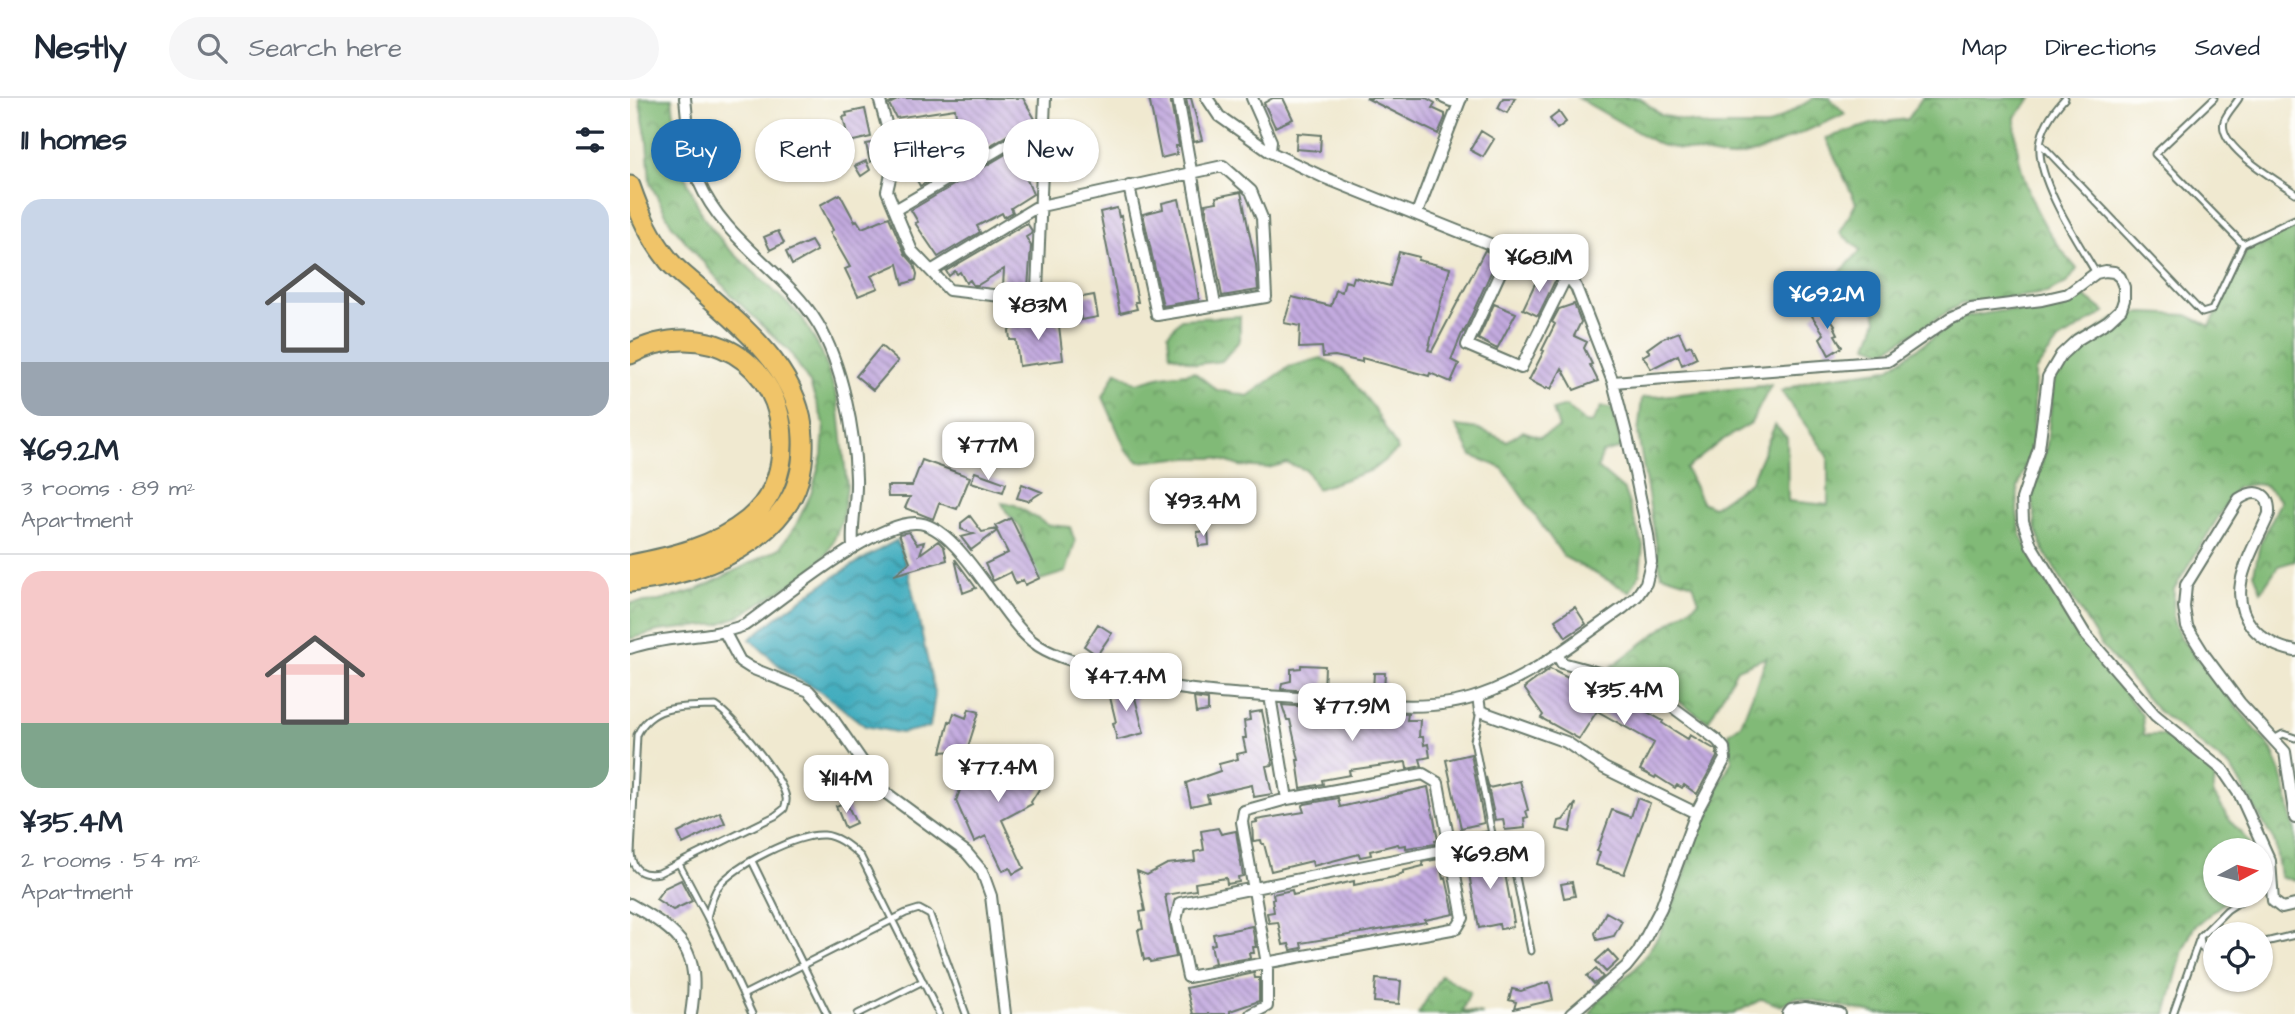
<!DOCTYPE html>
<meta charset="utf-8">
<style>
body{margin:0;font-family:"Architects Daughter",sans-serif;background:#f6f6f7;color:#1f2937;height:100vh;display:flex;flex-direction:column;font-size:26px;white-space:nowrap}
*{box-sizing:border-box;margin:0}
p{font-size:23px;color:#747a83}
.icon{flex:none;width:38px;height:38px;fill:none;stroke:currentColor;stroke-width:2;stroke-linecap:round;stroke-linejoin:round}
.map{position:relative;flex:1;overflow:hidden}
.side{display:flex;flex-direction:column;background:#fff;width:630px}
.side>*{flex:none}
.banner{position:absolute;left:21px;top:21px;width:665px;height:63px;display:flex;gap:14px}
.needle{width:46px;rotate:83deg}
.controls{position:absolute;left:1573px;top:740px;display:grid;gap:14px}
.controls a{display:grid;place-items:center;width:70px;height:70px;border-radius:50%;background:#fff;box-shadow:0 2px 5px #0004;font-size:35px}
.price{position:absolute;translate:-50% -60px;padding:0 16px;border-radius:14px;background:#fff;color:#222;font-size:23px;line-height:46px;filter:drop-shadow(0 2px 4px #0008)}
.price::after{content:'';position:absolute;left:50%;top:42px;width:21px;height:16px;margin-left:-10px;background:inherit;clip-path:polygon(0 0,100% 0,50% 100%)}
.price.current{background:#1f6fb2;color:#fff}
ul{padding:0;list-style:none}
li{display:grid;align-content:center;gap:14px;height:371px;padding:0 21px}
li+li{border-top:2px solid #e0e1e3}
li span{display:grid;place-items:center;height:217px;border-radius:21px;color:#555}
li>.icon{margin-inline-start:auto}
span .icon{width:126px;height:126px;fill:#fffc;stroke-width:1}
li b{font-size:30px}
h2{display:flex;justify-content:space-between;align-items:center;height:84px;padding:0 21px;font-size:30px}
.pill{padding:0 24px;border-radius:32px;background:#fff;box-shadow:0 2px 5px #0004;font-size:24px;line-height:63px}
.pill.current{background:#1f6fb2;color:#fff}
header{display:flex;align-items:center;gap:42px;box-sizing:border-box;height:98px;padding:0 35px;background:#fff;border-bottom:2px solid #e0e1e3}
header strong{font-size:33px}
nav{display:flex;gap:38px;margin-inline-start:auto;font-size:24px}
.search{width:490px;height:63px;background:#f6f6f7;display:flex;align-items:center;gap:18px;box-sizing:border-box;padding:0 24px;border-radius:38px;color:#747a83;font-size:26px}
main{display:flex;flex:1;min-height:0}
.map>svg:first-child{display:block}
</style>
<header>
<strong>Nestly</strong>
<div class="search"><svg class="icon" aria-label="search" viewBox="0 0 24 24"><circle cx="10" cy="10" r="6"/><path d="M15 15l6 6"/></svg>Search here</div>
<nav><a>Map</a><a>Directions</a><a>Saved</a></nav>
</header>
<main>
<section class="side">
<h2>11 homes<svg class="icon" aria-label="filters" viewBox="0 0 24 24"><path d="M4 7h16M4 17h16"/><circle cx="9" cy="7" r="2"/><circle cx="15" cy="17" r="2"/></svg></h2>
<ul>
<li><span style="background:linear-gradient(#c9d6e8 75%,#9aa5b1 0)"><svg class="icon" aria-label="home" viewBox="0 0 24 24"><path d="M3 11l9-7 9 7M6 9v11h12V9"/></svg></span><div><b>¥69.2M</b><p>3 rooms · 89 m²</p><p>Apartment</p></div></li>
<li><span style="background:linear-gradient(#f6c9c9 70%,#7fa58c 0)"><svg class="icon" aria-label="home" viewBox="0 0 24 24"><path d="M3 11l9-7 9 7M6 9v11h12V9"/></svg></span><div><b>¥35.4M</b><p>2 rooms · 54 m²</p><p>Apartment</p></div></li>
</ul>
</section>
<div class="map">
<svg width="1665" height="916" viewBox="0 0 1665 916">
<defs>
<pattern id="forest-crowns" width="20" height="18" patternUnits="userSpaceOnUse" patternTransform="scale(1.75)"><rect width="20" height="18" fill="#81ba77"/><path d="M2 6a3 3 0 1 1 6 0M12 15a3 3 0 1 1 6 0" fill="none" stroke="#699862"/></pattern>
<pattern id="water-waves" width="16" height="10" patternUnits="userSpaceOnUse" patternTransform="scale(1.75)"><rect width="16" height="10" fill="#3eabbd"/><path d="M0 5q4-4 8 0t8 0" fill="none" stroke="#338c9a"/></pattern>
<pattern id="building-back-hatch" width="6" height="6" patternUnits="userSpaceOnUse" patternTransform="scale(1.75)"><rect width="6" height="6" fill="#c3aadf"/><path d="M-1 5l2 2M0 0l6 6M5-1l2 2" fill="none" stroke="#9e8cb6"/></pattern>
</defs>
<rect width="100%" height="100%" fill="#fdfcf7"/>
<filter id="ink" filterUnits="userSpaceOnUse"><feTurbulence type="fractalNoise" baseFrequency=".0143" numOctaves="2"/><feDisplacementMap in="SourceGraphic" scale="14" xChannelSelector="R" yChannelSelector="G"/><feConvolveMatrix kernelMatrix="1 2 1 2 8 2 1 2 1" color-interpolation-filters="sRGB"/></filter>
<filter id="wash" filterUnits="userSpaceOnUse"><feTurbulence type="fractalNoise" baseFrequency=".00686" numOctaves="4" result="noise"/><feDisplacementMap in="SourceGraphic" scale="28" xChannelSelector="R" yChannelSelector="G"/><feGaussianBlur stdDeviation="1.57" result="paint"/><feColorMatrix in="noise" values="0 0 0 0 0 0 0 0 0 0 0 0 0 0 0 0 0 1.4 0 .05"/><feComposite in="paint" operator="in"/></filter>
<g filter="url(#wash)">
<rect width="100%" height="100%" fill="#f0e9d0"/>
<path fill="url(#forest-crowns)" stroke="#507c56" stroke-width="2" d="M9,0H42L50,67L73,119L97,149L172,219L192,255L208,302L217,388L212,423L198,455L179,475L109,518L89,526L28,533L0,541V505L29,503L67,492L150,450L166,427L181,396L192,357L194,326L180,286L160,254L102,198L41,126L20,85L17,42Z
M948,0H1010L1031,17L1079,28H1137L1184,0H1200L1215,16L1128,54L1099,60L1030,47Z
M1292,0H1402L1385,19C1385,78 1408,127 1447,171L1438,184L1417,195L1331,206L1254,253L1238,247L1247,222L1243,203L1218,197L1206,179L1231,152L1210,135L1226,105L1196,40L1245,25L1278,21Z
M1665,125V463L1648,468L1631,493L1624,475L1630,446L1651,403C1634,384 1630,383 1606,390L1544,491L1543,522L1550,539L1642,652L1653,681L1665,734V783L1650,778L1645,745L1602,671L1528,613L1471,547L1414,453L1406,430L1402,399L1417,346L1424,278L1452,242L1492,216L1514,215L1557,217L1580,228L1617,152Z
M1453,197L1475,214L1428,243L1405,273L1403,348L1388,389L1387,414L1391,437L1404,462L1444,532L1512,617L1514,637H1533L1586,674L1583,695L1601,724L1619,744L1620,752H1586V798H1602L1564,829L1553,852L1536,916H1248L1167,899L1151,908L1132,901L1103,916H960L970,900L1007,869L1027,840L1050,792L1072,721L1102,662L1099,635L1111,626L1137,559L1107,571L1078,624L1021,583L981,569L1069,503L1063,486L1031,476L1008,336L1012,300L1141,287L1121,325L1091,343L1056,371L1072,404L1083,409L1121,383L1145,327L1157,340L1158,403L1198,407V358L1151,293L1185,281L1258,271L1331,220L1370,213L1410,211Z
M610,218V242L592,263L567,266L540,256L538,236L551,221Z
M691,260L713,271L743,309L768,352L742,372L687,391L676,372L657,365L638,370L609,368L586,360H547L509,364L496,352L473,299L486,273L507,285L532,278L564,274L587,292L618,298L659,269Z
M936,308L954,324L962,325L971,309L982,310L992,350L972,355L968,370L994,392L1013,447L1010,475L1000,494L934,459L872,370L842,358L826,328L849,331L877,343L893,333L910,339L929,330L923,312Z
M372,405L385,407L418,427L440,429L445,444L436,474L410,482L398,464L391,430L377,415Z
M811,877L840,894L832,913L853,916H788Z"/>
<path fill="url(#water-waves)" stroke="#2e7478" stroke-width="2" d="M267,442L278,472L305,597L300,629L271,635L235,628L194,596L157,575L120,541C165,503 215,470 267,442Z"/>
<g id="blocks">
<path fill="url(#building-back-hatch)" d="M271,0H393L405,21L342,58L337,49L330,53L321,39L318,42L316,40L295,53L304,70L301,71L306,79L290,88L282,73L273,78L270,72L272,62L268,39L328,27L325,11L266,20L259,6Z
M519,0H540L549,48H546L547,56L531,60Z
M556,0H561L572,42L564,44Z
M643,0H653L663,21L645,29L634,5Z
M736,0H796L805,5L802,10L815,16V20L808,36Z
M873,0H885L877,15L868,10Z
M235,11L241,39L219,44L213,19L217,18L216,15Z
M929,14L936,24L927,31L920,21Z
M851,33L864,41L853,59L840,52Z
M667,35L691,37L690,53L666,51Z
M253,43L256,62L254,72L247,61L240,64L236,46Z
M396,44L405,57L404,78L397,82L403,96L381,110L383,114L374,119L372,115L347,128L350,134L308,159L285,125L288,124L281,112Z
M236,63L240,72L231,78L225,68Z
M611,94L626,167L628,192L592,198L575,106L587,104L586,99Z
M210,96L225,124L227,122L232,130L259,119L275,156L284,166L287,176L286,182L273,186L268,166L241,178L248,190L228,198L215,171L220,169L200,134L203,132L190,107Z
M549,101L565,175L569,202L533,208L513,116L533,111L532,105Z
M487,110L489,119L491,118L508,204H505L507,211L490,215L470,114Z
M397,125L402,133L401,136L396,139L401,148L398,190L373,189L374,171L348,187H343L340,182L336,185L330,174L327,176L325,173L319,178L316,173Z
M148,133L154,145L140,152L134,139Z
M181,143L187,153L162,167L156,154Z
M855,152L868,159L834,234L833,233L821,262L829,266L821,284L800,275L799,278L732,260V264L705,258L693,259L692,249L669,250L670,228L654,225L662,199L701,208L706,192L712,194L715,183L722,185L724,179L760,188L769,154L789,159L788,162L820,170L798,252L802,253Z
M910,175L926,181L908,218L893,211Z
M464,197L468,219L451,222L447,200Z
M864,206L886,215L867,251L848,241Z
M944,206L951,224L944,238L957,244L954,250L962,266L960,267L968,283L944,292L932,270L921,291L917,289L916,291L899,282L914,253L912,252L925,226L922,224L929,211Z
M1192,209L1205,227L1204,228L1208,236L1205,237L1212,249L1199,257L1190,240L1194,236L1182,218Z
M414,215L429,228L433,262L389,268L386,242H380L379,232L381,231V229L403,226Z
M1049,234L1056,249L1061,247L1067,260L1052,267L1048,257L1021,271L1013,258L1020,254L1017,251L1031,241Z
M251,248L268,263L243,292L226,278Z
M292,362L340,379L327,411L309,405L303,421L275,410L280,399H258L257,388H282Z
M345,374L376,385L373,394L341,384Z
M392,386L412,394L398,403L387,400Z
M340,418L352,434L367,431L365,428L381,420L410,480L395,487L393,482L386,486L381,474L363,483L355,466L378,455L367,433L341,452L331,439L344,436L331,431V425Z
M578,433L579,447L569,448L567,434Z
M279,434L287,446L294,444L290,456L308,443L314,449L317,462L264,477L280,464L269,436Z
M325,461L346,490L333,495Z
M945,509L956,526L936,539L925,522Z
M468,526L482,535L467,557L454,548Z
M671,567L695,568L694,594L651,591L652,585L661,583V571L671,570Z
M920,571L938,580L941,576L962,590L964,587L982,599L985,594L1000,604L1006,596L1023,605L1017,614L1033,623L1032,625L1058,641L1060,637L1086,652L1087,659L1067,696L1054,687L1052,690L1047,687L1045,690L1026,678L1025,680L1010,672L1024,645L967,613L949,641L911,620L913,617L894,590Z
M744,575H755L754,592H743Z
M480,582L483,593L472,596L469,585Z
M505,588L508,599L505,600L514,635L487,642L483,625L486,624L479,595Z
M564,600L578,602V613L566,615Z
M652,607L693,610V614L698,613L700,623L728,618L727,614L733,613L778,616L777,622H790L789,639H793L794,647L798,646L800,659L790,661L792,668L777,671L776,664L719,672L720,677L692,682L693,686L671,690L667,662H669L660,622H657Z
M339,611L349,614L337,652L311,654L319,623L321,624L324,615L336,620Z
M632,613L643,667L636,668L642,696L624,699L622,687L577,697L579,704L561,708L556,685L590,673L589,666L608,661L607,656L616,654L613,640H616L614,623L620,622L619,615Z
M392,649L405,653L400,677L413,685L401,704L402,706L372,722L394,770L383,776L380,770L373,773L356,738L344,744L326,703L330,692L325,680L353,667L354,670L362,669L364,674L380,672L386,652L390,654Z
M841,656L854,725L831,730L816,662Z
M856,679L859,690L890,683L898,712L896,713L898,719L894,720L895,730L875,732L873,721L865,722Z
M798,689L808,742L805,743L806,746L776,750V747L769,748L768,746L740,753L741,757L730,759L729,756L683,768L682,763L641,773L634,746H632L631,742L623,743L622,725L627,724L626,722L674,714L672,708L675,706L708,700L710,709Z
M1007,700L1020,705L994,776L966,767L970,754L967,753L982,712L1001,719Z
M216,704L226,725L215,730L206,708Z
M946,705L940,734L927,731L929,723L933,722Z
M90,714L95,725L53,746L48,735Z
M588,730L591,736L606,733L613,778L608,779L609,784L597,786L596,780L565,785L566,792L535,797L546,859L520,864L519,861L514,862L508,832L513,831L510,814L515,813L507,773L517,777L537,766L565,763L564,754L574,752L571,733Z
M871,754L884,824H882L883,829L870,831L869,826L849,830L836,760Z
M809,761L813,781L816,780L824,816L795,822L796,824L671,845L672,850L661,852L659,846L653,847L648,824L639,825L637,815L644,814L642,801H644L643,796L662,792L663,797L724,783V787L764,779L773,775V773L793,768L792,764Z
M51,782L62,803L43,812L26,801L34,790Z
M942,784L945,798L934,800L931,786Z
M976,814L992,823L984,838L967,842L965,835Z
M622,828L626,849H623L624,855H619L620,860L578,867L585,865L581,847L585,846L583,836Z
M978,852L988,863L976,874L966,863Z
M966,871L973,879L964,886L957,878Z
M624,875L625,880H629V903L600,913V916H563L556,890Z
M746,881L771,883L769,906L744,904Z
M919,884L923,902L884,911L886,904L879,902L882,891L891,893Z"/>
</g>
</g>
<g filter="url(#ink)">
<use href="#blocks" fill-opacity="0" stroke="#68796b" stroke-width="2"/>
<g fill="none" stroke-linecap="round" stroke-linejoin="round">
<defs>
<path id="service" d="M1435,0C1423,13 1412,28 1410,47C1407,83 1448,144 1466,175
M1609,0C1605,7 1596,16 1594,23C1587,49 1647,82 1665,95
M1410,45L1572,215L1582,212L1613,146L1525,56L1584,0
M1613,146L1665,121
M86,608C103,619 154,681 156,700C157,703 155,707 154,711L145,718L29,775C13,778 2,773 1,755L7,637C22,605 55,609 86,608Z
M850,613L844,643L862,736
M1644,641L1653,636L1665,640
M819,747L826,743L862,736L882,759L901,853
M122,763L197,916
M49,766L77,819
M1631,845L1665,837
M1586,856L1581,857L1572,850L1570,839L1597,812L1618,798
M113,897L276,815L289,811L300,817L336,916
M122,916L77,819C80,810 82,797 88,789C103,768 168,735 194,737C208,738 221,749 231,759L309,916
M228,916L293,883
M1543,916L1569,842"/>
<path id="minor" d="M55,0C58,27 59,58 69,84C94,143 156,173 188,226C212,266 225,334 226,380C227,403 221,426 223,449
M249,0L263,50L264,63L257,93L282,153L319,192L397,201L407,193L415,0
M548,0L585,207
M622,0L641,43L640,54
M814,0L821,3L831,1
M265,112L410,27L414,28
M787,115L831,0
M880,153L837,247L891,270L937,177
M301,173L405,110L411,108L593,68L621,93L632,120L636,199L527,217L499,88
M983,284L1258,263L1320,220L1341,211L1412,202L1438,196L1466,175L1475,173L1484,174L1490,179L1494,189V202L1491,211L1478,223L1447,242L1431,257L1418,279L1409,350L1392,401L1393,423L1401,447L1455,536L1525,617L1593,672L1610,697L1640,763L1643,803L1652,810L1665,807
M95,535L110,563L121,570L179,593L198,614L252,692L336,754L352,773L361,798L375,916
M0,550C37,537 78,541 115,527C152,501 243,424 286,425C327,425 370,518 402,543C425,562 463,567 491,575C506,580 521,586 537,588C580,596 625,597 669,600C724,603 795,617 848,598C901,580 947,542 993,510L1007,498L1016,485L1021,464L1018,437L998,342L983,284L946,189L937,177L693,79L640,54L589,18L577,0
M1665,553C1649,550 1633,542 1622,529C1593,493 1624,452 1639,416C1640,394 1626,390 1609,401L1556,487L1554,509L1557,529L1575,558L1610,605L1655,654L1665,720
M927,556L932,565L1013,587L1087,642L1094,650L1095,661L1066,715L1031,810L1008,854L996,869L941,916
M848,598L850,613L936,644L974,670L1066,715
M657,701L793,676L808,685L833,820L827,830L558,879L546,822L550,805L809,753L819,747
M0,806C53,836 71,852 61,916
M621,916L637,908V866L612,724L614,713L657,701L640,598
M1158,916L1161,912L1175,910L1210,916"/>
<path id="motorway" d="M0,88C10,117 20,139 39,163C48,174 61,183 71,192C116,232 171,275 173,340C174,365 169,391 154,411C118,459 58,477 0,484
M0,256C73,217 154,263 152,347C152,376 141,403 118,422C85,449 41,459 0,467"/>
</defs>
<use href="#service" stroke="#68796b" stroke-width="9"/>
<use href="#minor" stroke="#68796b" stroke-width="14"/>
<use href="#motorway" stroke="#68796b" stroke-width="23"/>
<use href="#service" stroke="#fff" stroke-width="5"/>
<use href="#minor" stroke="#fff" stroke-width="10"/>
<use href="#motorway" stroke="#f0c469" stroke-width="19"/>
</g>
</g>
</svg>
<div class="controls">
<a><svg class="needle" viewBox="-14 -14 28 28"><path d="M0-13l5 13h-10z" fill="#e53935"/><path d="M0 13l5-13h-10z" fill="#747a83"/></svg></a>
<a><svg class="icon" aria-label="locate" viewBox="0 0 24 24"><circle cx="12" cy="12" r="6"/><path d="M12 2v4M12 18v4M2 12h4M18 12h4"/></svg></a>
</div>
<b class="price" style="left:909px;top:196px">¥68.1M</b>
<b class="price current" style="left:1197px;top:233px">¥69.2M</b>
<b class="price" style="left:408px;top:244px">¥83M</b>
<b class="price" style="left:358px;top:384px">¥77M</b>
<b class="price" style="left:573px;top:440px">¥93.4M</b>
<b class="price" style="left:496px;top:615px">¥47.4M</b>
<b class="price" style="left:994px;top:629px">¥35.4M</b>
<b class="price" style="left:722px;top:645px">¥77.9M</b>
<b class="price" style="left:368px;top:706px">¥77.4M</b>
<b class="price" style="left:216px;top:717px">¥114M</b>
<b class="price" style="left:860px;top:793px">¥69.8M</b>
<div class="banner">
<a class="pill current">Buy</a>
<a class="pill">Rent</a>
<a class="pill">Filters</a>
<a class="pill">New</a>
</div>
</div>
</main>
